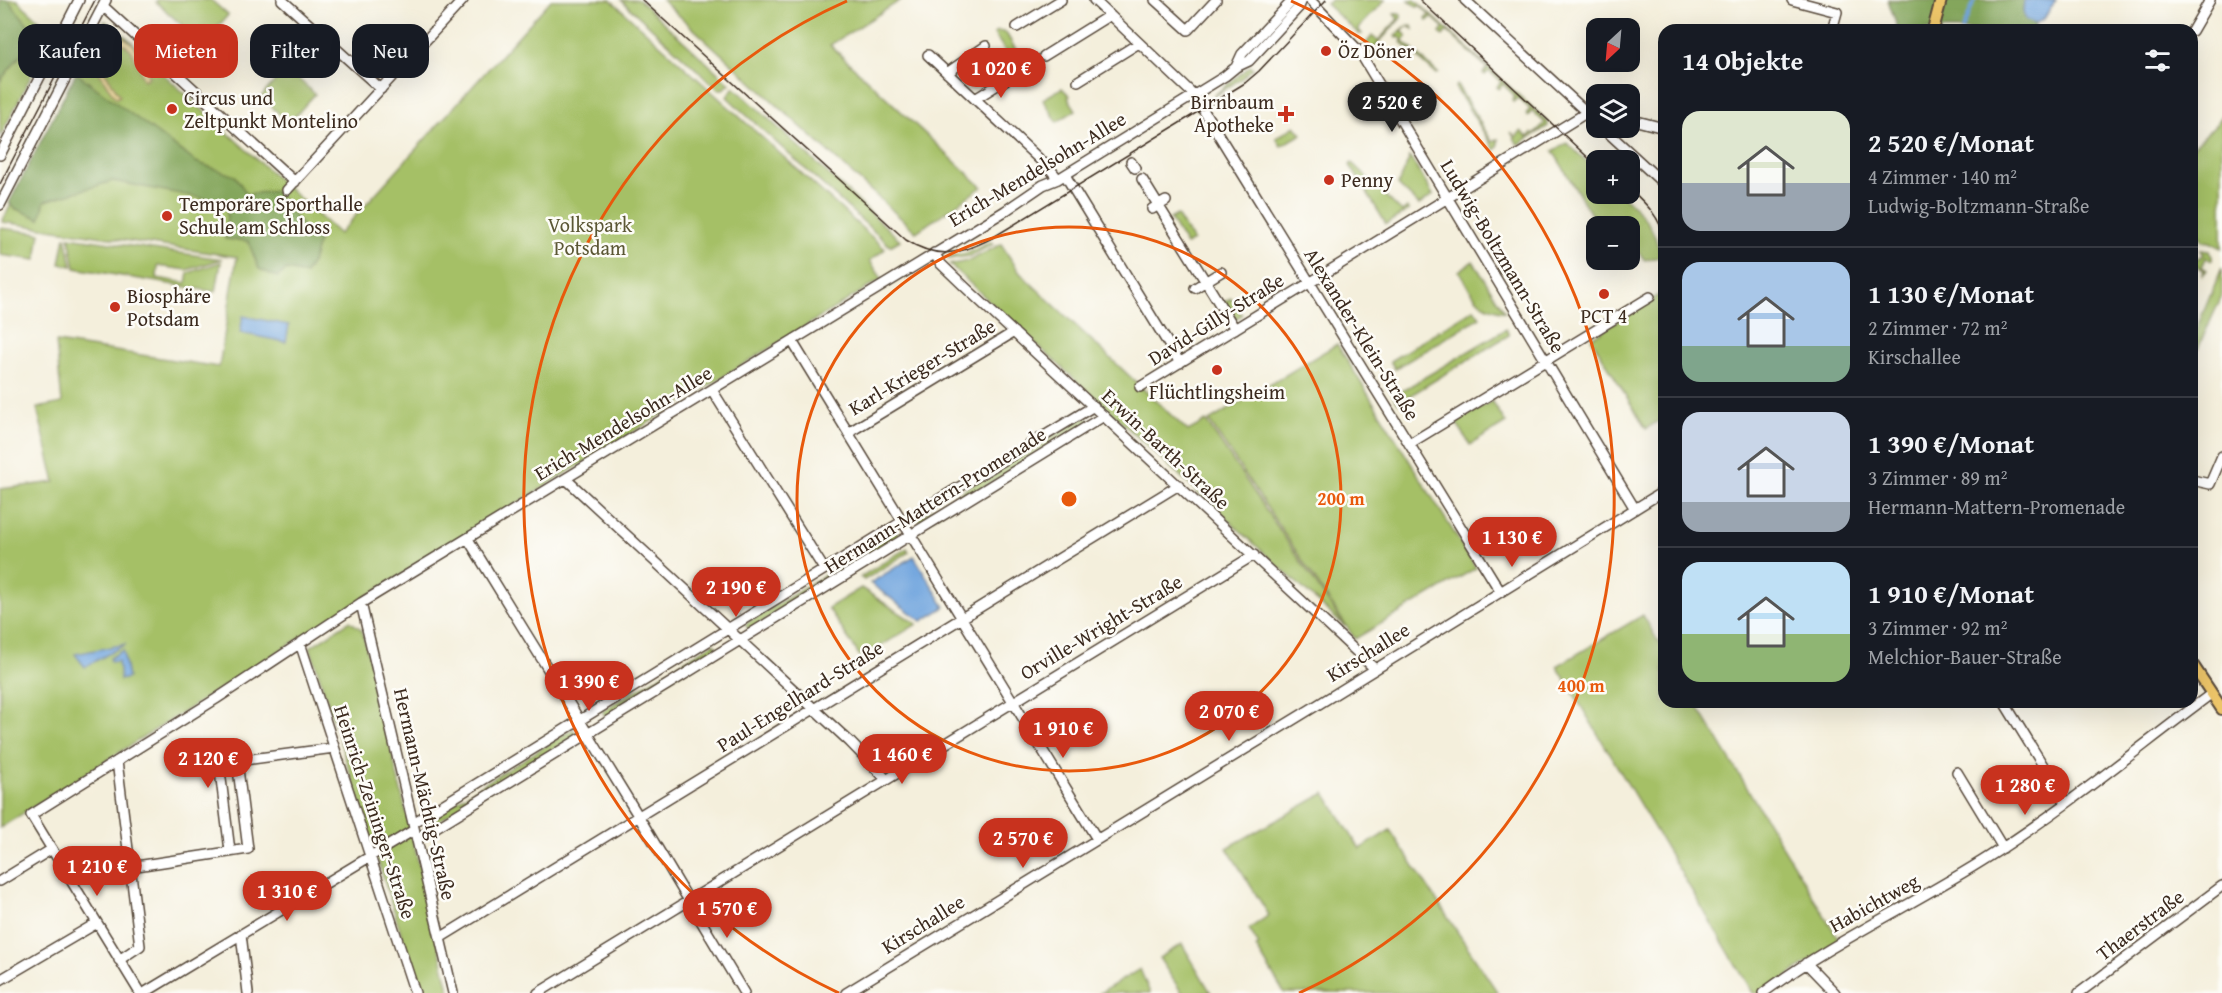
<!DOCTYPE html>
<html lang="de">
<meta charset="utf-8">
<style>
body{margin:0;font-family:"Gentium Book Plus",serif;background:#242831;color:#f1f3f6;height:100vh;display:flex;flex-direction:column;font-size:22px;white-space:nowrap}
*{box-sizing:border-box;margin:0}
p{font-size:20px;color:#9ea1a6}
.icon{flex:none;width:33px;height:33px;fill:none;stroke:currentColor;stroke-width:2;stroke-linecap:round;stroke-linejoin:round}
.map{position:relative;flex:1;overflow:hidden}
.sheet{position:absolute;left:1658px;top:24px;width:540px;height:684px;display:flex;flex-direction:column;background:#171b24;border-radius:18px;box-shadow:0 6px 24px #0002}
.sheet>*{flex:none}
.hud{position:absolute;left:18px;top:24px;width:570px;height:54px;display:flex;gap:12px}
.needle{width:39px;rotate:206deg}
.tools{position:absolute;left:1586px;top:18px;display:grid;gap:12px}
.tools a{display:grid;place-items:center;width:54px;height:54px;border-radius:12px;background:#171b24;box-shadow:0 6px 24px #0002;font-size:30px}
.price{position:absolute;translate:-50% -51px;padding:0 14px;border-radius:21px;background:#c8321e;color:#fff;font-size:20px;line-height:39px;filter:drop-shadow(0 2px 3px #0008)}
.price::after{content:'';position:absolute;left:50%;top:36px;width:18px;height:14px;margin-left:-9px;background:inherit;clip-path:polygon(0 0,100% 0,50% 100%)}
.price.on{background:#222;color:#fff}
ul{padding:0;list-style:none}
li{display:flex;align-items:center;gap:18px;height:150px;padding:0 24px}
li+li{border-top:2px solid #363941}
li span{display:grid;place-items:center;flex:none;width:168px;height:120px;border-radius:18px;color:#555}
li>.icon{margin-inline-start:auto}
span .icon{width:72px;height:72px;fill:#fffc;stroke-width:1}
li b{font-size:26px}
h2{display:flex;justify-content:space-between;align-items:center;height:72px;padding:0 24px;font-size:26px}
.tag{padding:0 21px;border-radius:18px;background:#171b24;box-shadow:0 6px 24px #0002;font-size:21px;line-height:54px}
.tag.on{background:#c8321e;color:#fff}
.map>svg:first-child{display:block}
</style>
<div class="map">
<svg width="2222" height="993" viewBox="0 0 2222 993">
<rect width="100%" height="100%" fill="#fdfcf7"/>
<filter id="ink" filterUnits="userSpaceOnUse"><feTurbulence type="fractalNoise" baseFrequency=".0167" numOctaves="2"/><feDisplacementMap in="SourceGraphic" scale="12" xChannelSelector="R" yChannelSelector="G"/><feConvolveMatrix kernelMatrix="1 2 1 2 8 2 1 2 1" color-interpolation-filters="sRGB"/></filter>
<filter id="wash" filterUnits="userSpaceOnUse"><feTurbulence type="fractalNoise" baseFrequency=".008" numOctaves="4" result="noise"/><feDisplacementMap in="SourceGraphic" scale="24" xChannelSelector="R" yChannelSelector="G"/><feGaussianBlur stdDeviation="1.35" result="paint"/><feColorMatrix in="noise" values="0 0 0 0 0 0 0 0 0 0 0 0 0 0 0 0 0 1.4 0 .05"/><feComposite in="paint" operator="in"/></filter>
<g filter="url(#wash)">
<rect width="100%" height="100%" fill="#f4efdc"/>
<path fill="#a5c066" stroke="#707542" stroke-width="1.5" d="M0,0H17L53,33L0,137Z
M157,0H211L228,15L203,44L156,2Z
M551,0H611L885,249L870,261L882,279L346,609L0,828V489L55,482L37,408L62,403L56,342L219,367L237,257L2,222L105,21L130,40L150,62L339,234Z
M621,0H639L730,84L723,89H718Z
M662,0H901L830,45L982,187L916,232Z
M1331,0H1385L1358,29L1362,34H1359L1326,4Z
M1409,0H1415L1548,122V126L1518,145L1511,132L1516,137L1521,131L1528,137L1532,133L1534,134L1545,123L1532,111L1528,116L1526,114L1530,109L1518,98L1513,102L1512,100L1515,96L1503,84L1499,89L1497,87L1501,82L1489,71L1485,75L1483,73L1487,68L1447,31L1443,36L1440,33L1444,28L1432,17L1427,21L1426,19L1430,15L1420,5L1418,7Z
M1397,13L1401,15V18L1373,49L1377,54L1374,57L1365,45L1372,36L1378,41L1398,19L1394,14Z
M1408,26L1402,31L1407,36L1403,41L1438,73L1436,74L1401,42L1403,40L1399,37L1397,38L1395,36L1405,27L1412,26L1413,29Z
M998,31L1006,33L1022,60L1010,58L994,34Z
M1250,66L1253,68L1241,79L1211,98Z
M286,68L315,94L289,123L261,97Z
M1457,85L1492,142L1498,139V147L1495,150L1455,87Z
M734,87L900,240L890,246L744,113L727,97Z
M1062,88L1070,96L1068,98L1076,110L1057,122L1043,99Z
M2222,116V248L2210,242L2202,241L2200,235L2192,239V148L2218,122Z
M1295,126L1302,134L1281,146L1276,138Z
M1567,143L1596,170V194H1621C1642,213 1656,227 1660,257L1645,260L1639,253L1629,252V226H1598L1553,151Z
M1410,157L1433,195L1419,205L1398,185Z
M1352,163L1402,212L1407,208L1409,210L1386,224L1350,165Z
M1177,215L1193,241L1186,245L1170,219Z
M0,228L40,233L36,260L0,255Z
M65,237H66L72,266L60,264Z
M69,237L222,259L187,270L158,266L157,278L186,283L188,273L221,262L216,292L75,268Z
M991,242L993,244L970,256L948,259L949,256L967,253Z
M1001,244L1020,273L1188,431L1206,421L1345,627L950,265L971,260Z
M2201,250L2210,251L2212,257V260L2206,258L2202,267L2207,270L2202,276L2204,270L2192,263V261L2204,255Z
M1473,261L1505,312C1474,306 1474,295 1459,271Z
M2222,268V295L2192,362V339Z
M1663,292V418L1646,429L1591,338Z
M1231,298L1242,315L1234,320L1224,302Z
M1474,309L1480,317L1395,369L1390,361Z
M1506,329L1509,335L1398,403L1393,396Z
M1337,344L1476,568L1355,639L1209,421Z
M1492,401L1506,423L1470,445L1456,422Z
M1085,416L1091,421L922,525L918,518Z
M897,531L901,538L749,630L745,624Z
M907,548L909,552L864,580L860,577Z
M861,588L917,624L861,658L828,608Z
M1643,615L1663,650L1664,702H1695L1840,941L1763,993H1753L1557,666Z
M350,621L362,630L450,993H420L310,647Z
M714,643L718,650L606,718L602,711Z
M573,729L577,735L430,826L427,819Z
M1325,793L1360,849L1390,830L1498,993H1284L1256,947L1259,945L1249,929L1269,915L1227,848Z
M1182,944L1211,993H1182L1159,958Z
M1140,969L1150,993H1100Z"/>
<path fill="#84a65b" stroke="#60683c" stroke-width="1.5" d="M0,0H8L37,35L0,81Z
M1888,0H2024L2023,11L2026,19L2035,24L2034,30H1898Z
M76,73L196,162L235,176L247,194L275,191L304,228L319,239L312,263L305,274L287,270L277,277L259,269L248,241L225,239L228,203L113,181L45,201L40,219L14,208L9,203Z"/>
<path fill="#eeda9e" stroke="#94825e" stroke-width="1.5" d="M117,35C137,40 142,60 149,77L144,80L131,50L124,44C113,45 100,50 99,63L120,96L116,98C101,78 77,45 117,35Z"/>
<path fill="#71a5de" stroke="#56687e" stroke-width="1.5" d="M2024,0H2056L2044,19L2035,24L2026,20L2023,11Z
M243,316L289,325L286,342L240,333Z
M914,556L945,607L922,621L870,583Z
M126,644L85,667L75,654Z
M123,650L128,678L120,680L118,661L110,662V658Z"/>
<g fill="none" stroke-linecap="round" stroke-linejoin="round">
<path stroke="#71a5de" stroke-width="3" d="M1962,30L1975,0"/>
</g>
</g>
<g filter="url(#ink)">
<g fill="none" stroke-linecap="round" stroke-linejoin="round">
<defs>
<path id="minor" d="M282,0L381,89
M1094,0L1194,95L1500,591
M1155,0L1188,30L1216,0
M1310,0L1359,51L1635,509
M1465,0L1596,121
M1792,0L1837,12L1832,30
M103,6L295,182
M1017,27L1061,0
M2192,31L2210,0
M928,55L1051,170L1058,179
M1044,56L1110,15
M1236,67L1242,54L1293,0
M947,73L986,46
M1078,81L1139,43
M975,99L1012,76
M1629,119L1664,128
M1603,128L1664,184
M0,155L79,0
M1131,162L1135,168
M1065,175L1180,363
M1142,179L1235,329
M287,190L463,0
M0,205L106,0
M1152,209L1166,201
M934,253L941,264L965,287L1375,669
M1195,288L1221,272
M792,341L1097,839
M1140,387L1586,113
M712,390L824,569
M848,433L1014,332
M1409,444L1650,297
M566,479L850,742L886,779
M2192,480L2210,484L2222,456
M468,539L639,817L744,993
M361,603L453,993
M300,643L415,993
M2004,702L2066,803
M117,761L140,946L119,960
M1957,772L2003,848
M413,823L903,521L1094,406
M417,839L1104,416
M230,851L219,763L237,761
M130,867L248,849L237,761L334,748
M0,881L52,849
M241,934L248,993
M440,938L1179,485
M1806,963L1835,993
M0,980L97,923
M140,993L31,815L216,699L361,603L1005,211L1043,185L1058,179L1225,76L1236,67L1249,61L1299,7L1302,0
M144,993L414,830
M538,993L1254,555
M846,993L1319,704L1664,491
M1763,993C1835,940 1915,904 1990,856C2067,807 2138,748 2211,694
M2079,993L2222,886"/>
<path id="major" d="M1933,30L1941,0
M2192,664L2222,709"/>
</defs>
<use href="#minor" stroke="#57483a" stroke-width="12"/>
<use href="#major" stroke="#57483a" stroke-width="14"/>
<use href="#minor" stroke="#fff" stroke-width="9"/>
<use href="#major" stroke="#edc569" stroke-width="10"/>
<path stroke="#3b2a1e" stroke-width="1.5" d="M642,0L906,240C937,260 961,254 992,238L1245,83L1259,71L1326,0
M1420,0L1596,165
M0,184L95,0
M1629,188C1645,203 1660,216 1664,238"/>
</g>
</g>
<g fill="none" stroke="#e8590c" stroke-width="3">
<circle cx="1069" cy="499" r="272"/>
<path d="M839 993A545 545 0 0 1 847 1M1291 1A545 545 0 0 1 1299 993"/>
</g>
<g fill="#c8321e" stroke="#fdfcf7" stroke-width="2">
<circle cx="1326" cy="51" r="6"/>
<circle cx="172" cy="109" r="6"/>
<path d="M1283 105h6v6h6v6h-6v6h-6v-6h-6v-6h6z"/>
<circle cx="1329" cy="180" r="6"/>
<circle cx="167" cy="216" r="6"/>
<circle cx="1604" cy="294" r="6"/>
<circle cx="115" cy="307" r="6"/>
<circle cx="1217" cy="370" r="6"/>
</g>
<g text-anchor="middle" stroke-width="5" stroke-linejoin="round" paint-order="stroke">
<g font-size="20" fill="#3b2a1e" stroke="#fdfcf7" text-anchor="start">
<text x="1338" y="58">Öz Döner</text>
<text x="184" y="105">Circus und<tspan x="184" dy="23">Zeltpunkt Montelino</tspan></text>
<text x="1274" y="109" text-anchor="end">Birnbaum<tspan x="1274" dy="23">Apotheke</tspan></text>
<text x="1341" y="187">Penny</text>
<text x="179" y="211">Temporäre Sporthalle<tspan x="179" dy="23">Schule am Schloss</tspan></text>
<text x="127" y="303">Biosphäre<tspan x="127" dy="23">Potsdam</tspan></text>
<text x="1604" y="323" text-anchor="middle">PCT 4</text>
<text x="1217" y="399" text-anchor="middle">Flüchtlingsheim</text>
</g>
<g font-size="20" fill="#3b2a1e" stroke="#fdfcf7">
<text transform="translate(1037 169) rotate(-31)" y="7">Erich-Mendelsohn-Allee</text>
<text transform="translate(1503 256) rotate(59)" y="7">Ludwig-Boltzmann-Straße</text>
<text transform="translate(1216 319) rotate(-32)" y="7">David-Gilly-Straße</text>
<text transform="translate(1362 334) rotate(58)" y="7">Alexander-Klein-Straße</text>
<text transform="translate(922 367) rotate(-31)" y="7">Karl-Krieger-Straße</text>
<text transform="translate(623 423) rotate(-31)" y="7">Erich-Mendelsohn-Allee</text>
<text transform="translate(1166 449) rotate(43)" y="7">Erwin-Barth-Straße</text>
<text transform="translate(935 500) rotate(-32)" y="7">Hermann-Mattern-Promenade</text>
<text transform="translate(1101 627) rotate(-31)" y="7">Orville-Wright-Straße</text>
<text transform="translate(1368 652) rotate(-32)" y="7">Kirschallee</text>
<text transform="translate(800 696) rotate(-32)" y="7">Paul-Engelhard-Straße</text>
<text transform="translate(425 794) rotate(77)" y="7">Hermann-Mächtig-Straße</text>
<text transform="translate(375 812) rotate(72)" y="7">Heinrich-Zeininger-Straße</text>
<text transform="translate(1874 903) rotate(-29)" y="7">Habichtweg</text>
<text transform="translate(923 924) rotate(-32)" y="7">Kirschallee</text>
<text transform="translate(2140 925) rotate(-37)" y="7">Thaerstraße</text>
</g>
<g font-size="20" fill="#5b5734" stroke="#fdfcf7">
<text x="590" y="232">Volkspark<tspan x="590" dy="23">Potsdam</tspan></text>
</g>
</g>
<circle cx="1069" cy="499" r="9" fill="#e8590c" stroke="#fdfcf7" stroke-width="3"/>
<g font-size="18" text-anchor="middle" font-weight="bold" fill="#e8590c" stroke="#fdfcf7" stroke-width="5" stroke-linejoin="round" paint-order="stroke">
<text x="1341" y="505">200 m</text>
<text x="1581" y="692">400 m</text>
</g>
</svg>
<div class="tools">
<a><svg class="needle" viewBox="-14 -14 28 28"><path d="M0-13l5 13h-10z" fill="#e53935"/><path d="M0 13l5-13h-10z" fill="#9ea1a6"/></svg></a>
<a><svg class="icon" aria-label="layers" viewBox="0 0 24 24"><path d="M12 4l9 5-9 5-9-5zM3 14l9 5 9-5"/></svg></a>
<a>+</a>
<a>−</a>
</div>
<b class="price" style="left:1001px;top:99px">1 020 €</b>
<b class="price on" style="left:1392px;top:133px">2 520 €</b>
<b class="price" style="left:1512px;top:568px">1 130 €</b>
<b class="price" style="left:736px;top:618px">2 190 €</b>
<b class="price" style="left:589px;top:712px">1 390 €</b>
<b class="price" style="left:1229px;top:742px">2 070 €</b>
<b class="price" style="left:1063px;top:759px">1 910 €</b>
<b class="price" style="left:902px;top:785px">1 460 €</b>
<b class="price" style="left:208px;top:789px">2 120 €</b>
<b class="price" style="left:2025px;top:816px">1 280 €</b>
<b class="price" style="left:1023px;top:869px">2 570 €</b>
<b class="price" style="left:97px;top:897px">1 210 €</b>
<b class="price" style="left:287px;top:922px">1 310 €</b>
<b class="price" style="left:727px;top:939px">1 570 €</b>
<div class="hud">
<a class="tag">Kaufen</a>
<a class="tag on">Mieten</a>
<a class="tag">Filter</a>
<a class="tag">Neu</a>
</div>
<section class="sheet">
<h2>14 Objekte<svg class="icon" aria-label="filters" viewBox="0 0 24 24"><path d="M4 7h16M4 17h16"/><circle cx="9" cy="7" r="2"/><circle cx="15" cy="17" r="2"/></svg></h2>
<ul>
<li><span style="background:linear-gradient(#dfe7d0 60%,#9aa5b1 0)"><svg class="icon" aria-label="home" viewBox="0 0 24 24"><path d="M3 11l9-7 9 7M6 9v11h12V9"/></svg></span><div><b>2 520 €/Monat</b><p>4 Zimmer · 140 m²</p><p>Ludwig-Boltzmann-Straße</p></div></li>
<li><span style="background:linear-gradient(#a9c7e8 70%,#7fa58c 0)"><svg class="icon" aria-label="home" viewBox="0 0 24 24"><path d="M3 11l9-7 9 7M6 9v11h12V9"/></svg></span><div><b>1 130 €/Monat</b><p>2 Zimmer · 72 m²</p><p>Kirschallee</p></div></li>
<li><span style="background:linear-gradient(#c9d6e8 75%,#9aa5b1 0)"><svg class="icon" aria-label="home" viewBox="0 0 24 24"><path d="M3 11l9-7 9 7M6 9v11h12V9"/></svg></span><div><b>1 390 €/Monat</b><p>3 Zimmer · 89 m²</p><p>Hermann-Mattern-Promenade</p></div></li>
<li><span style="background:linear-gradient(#bfe0f5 60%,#8fb573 0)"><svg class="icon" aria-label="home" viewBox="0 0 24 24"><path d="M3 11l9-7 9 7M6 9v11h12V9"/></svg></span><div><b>1 910 €/Monat</b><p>3 Zimmer · 92 m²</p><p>Melchior-Bauer-Straße</p></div></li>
</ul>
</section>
</div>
